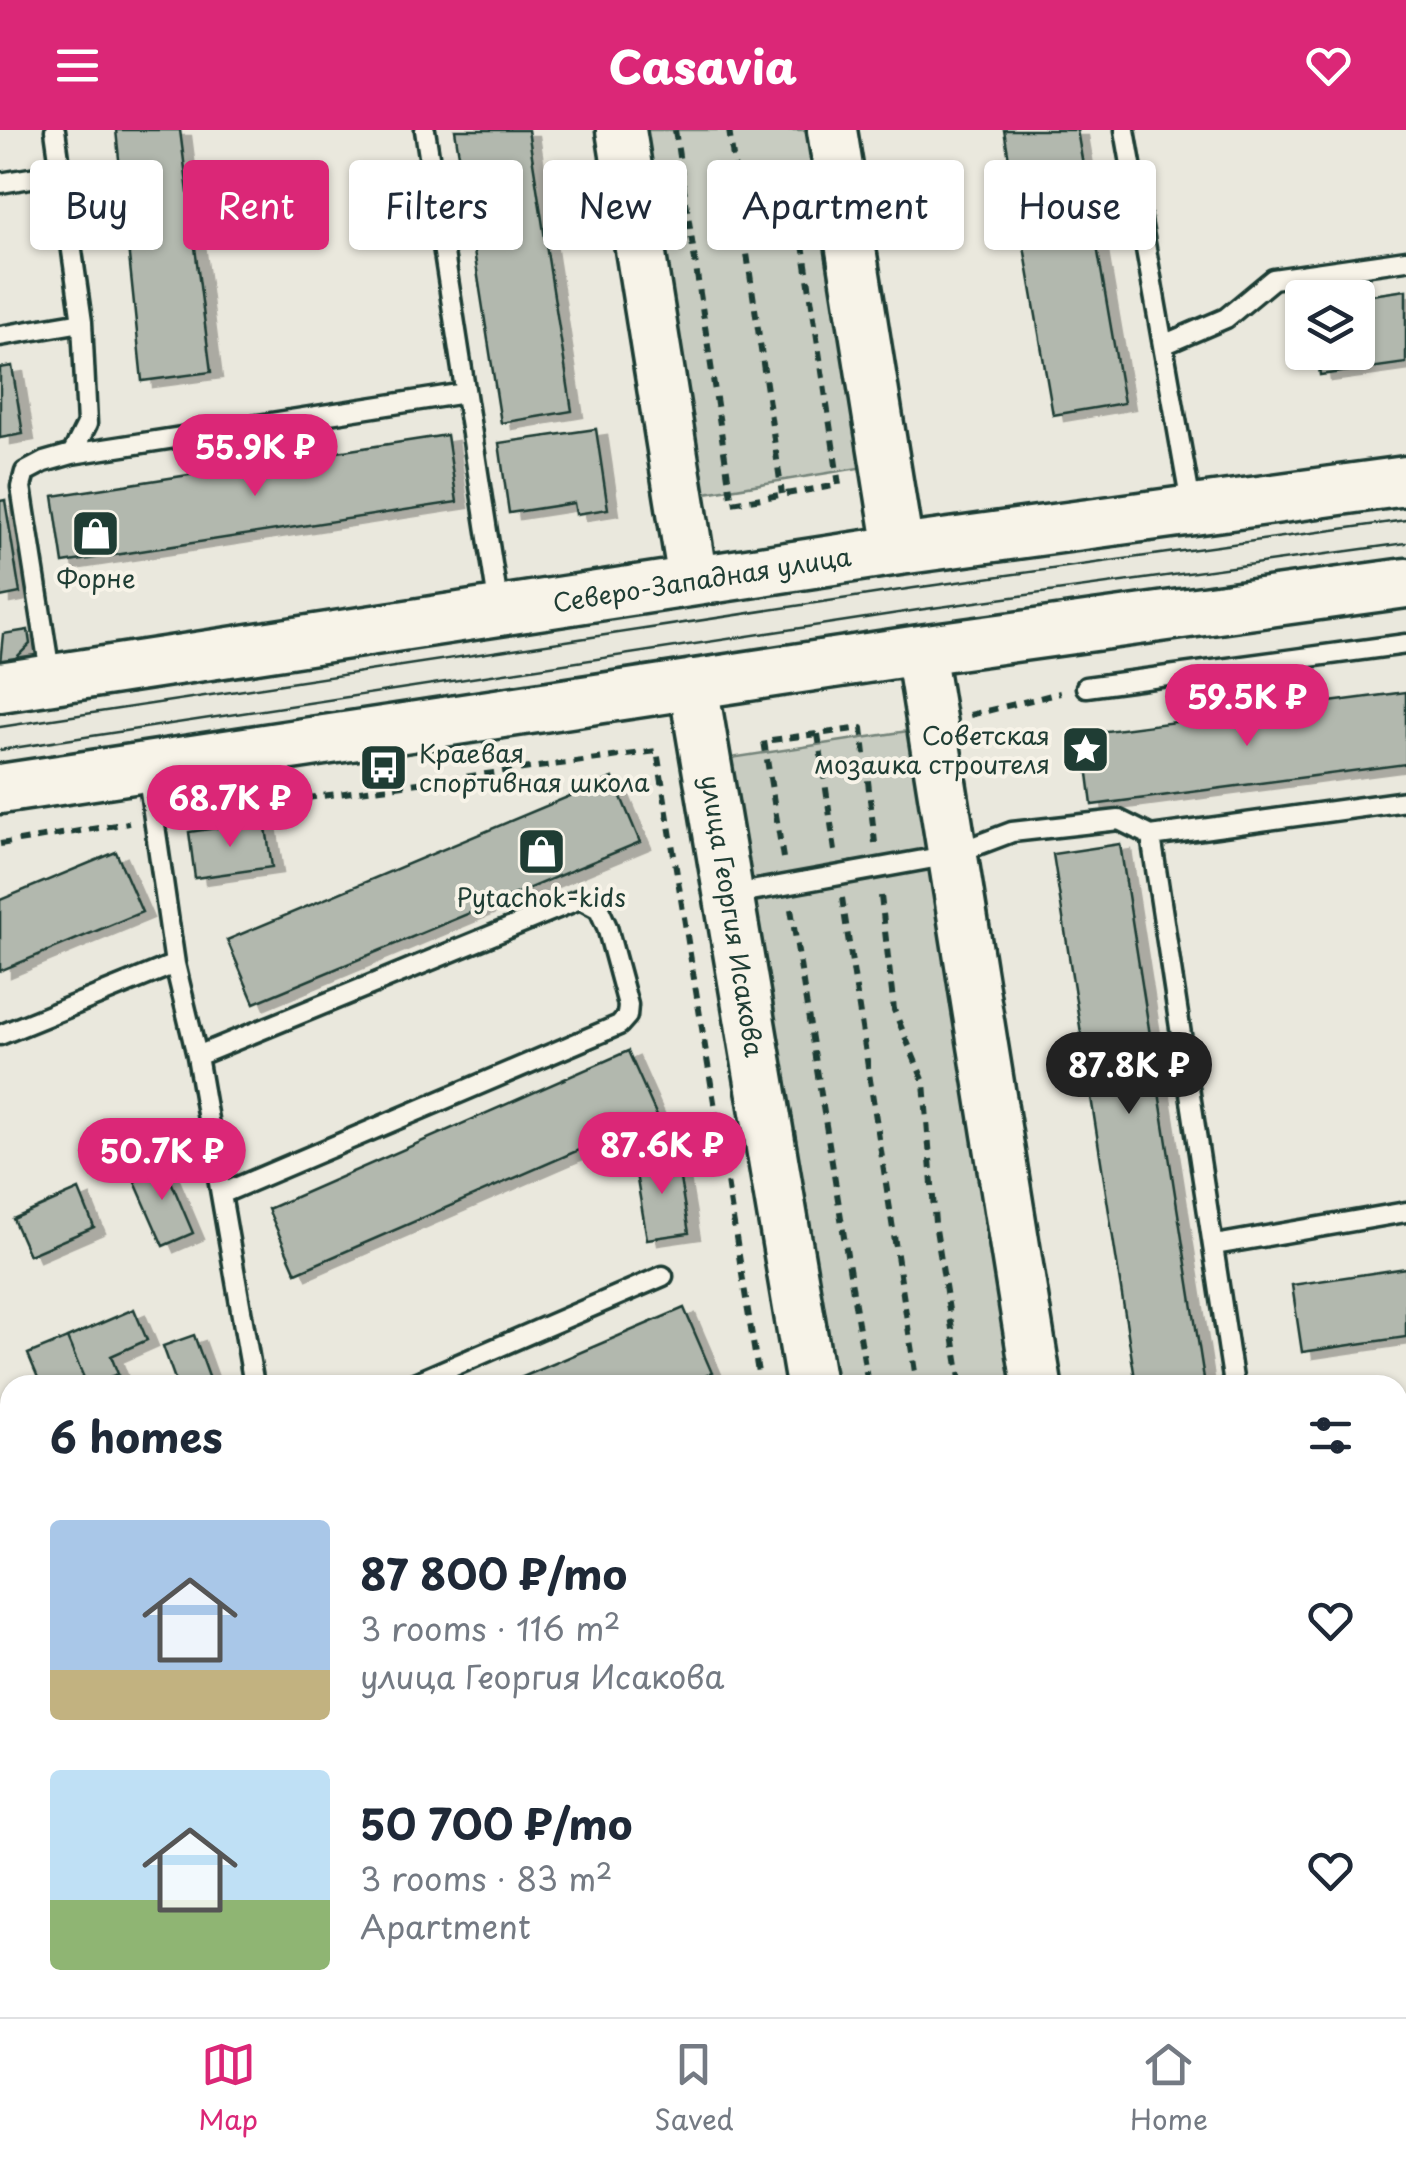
<!DOCTYPE html>
<meta charset="utf-8">
<style>
body{margin:0;font-family:"Playpen Sans",sans-serif;background:#f6f6f7;color:#1f2937;height:100vh;display:flex;flex-direction:column;font-size:38px;white-space:nowrap}
*{box-sizing:border-box;margin:0}
p{font-size:32px;color:#747a83}
.icon{flex:none;width:55px;height:55px;fill:none;stroke:currentColor;stroke-width:2;stroke-linecap:round;stroke-linejoin:round}
.map{position:relative;flex:1;overflow:hidden}
.details{position:absolute;left:0px;top:1245px;width:1408px;height:642px;display:flex;flex-direction:column;background:#fff;border-radius:30px 30px 0 0;box-shadow:0 2px 8px #0004}
.details>*{flex:none}
.guide{position:absolute;left:30px;top:30px;width:1348px;height:90px;display:flex;gap:20px}
.controls{position:absolute;left:1285px;top:150px;display:grid;gap:20px}
.controls a{display:grid;place-items:center;width:90px;height:90px;border-radius:10px;background:#fff;box-shadow:0 2px 8px #0004;font-size:50px}
.price{position:absolute;translate:-50% -85px;padding:0 22px;border-radius:35px;background:#db2777;color:#fff;font-size:32px;line-height:65px;filter:drop-shadow(0 2px 5px #0008)}
.price::after{content:'';position:absolute;left:50%;top:60px;width:30px;height:22px;margin-left:-15px;background:inherit;clip-path:polygon(0 0,100% 0,50% 100%)}
.price.selected{background:#222;color:#fff}
ul{padding:0;list-style:none}
li{display:flex;align-items:center;gap:30px;height:250px;padding:0 50px}
li span{display:grid;place-items:center;flex:none;width:280px;height:200px;border-radius:10px;color:#555}
li>.icon{margin-inline-start:auto}
span .icon{width:120px;height:120px;fill:#fffc;stroke-width:1}
li b{font-size:42px}
h2{display:flex;justify-content:space-between;align-items:center;height:120px;padding:0 50px;font-size:42px}
.pill{padding:0 35px;border-radius:10px;background:#fff;box-shadow:0 2px 8px #0004;font-size:35px;line-height:90px}
.pill.selected{background:#db2777;color:#fff}
header{display:flex;justify-content:space-between;align-items:center;height:130px;padding:0 50px;background:#db2777;color:#fff;font-size:45px;font-weight:800}
.tabs{display:flex;justify-content:space-around;align-items:center;height:140px;border-top:2px solid #e0e1e3;background:#fff;font-size:28px;color:#747a83}
.tabs a{display:grid;justify-items:center;gap:5px}
.tabs .selected{color:#db2777}
.map>svg:first-child{display:block}
</style>
<header><svg class="icon" aria-label="menu" viewBox="0 0 24 24"><path d="M4 6h16M4 12h16M4 18h16"/></svg>Casavia<svg class="icon" aria-label="heart" viewBox="0 0 24 24"><path d="M12 20l-8-8c-3-5 5-10 8-4 3-6 11-1 8 4z"/></svg></header>
<div class="map">
<svg width="1406" height="1887" viewBox="0 0 1406 1887">
<defs>
<filter id="shadow"><feDropShadow dx="11" dy="6" stdDeviation="0" flood-color="#0004"/></filter>
</defs>
<rect width="100%" height="100%" fill="#eae8dd"/>
<filter id="ink" filterUnits="userSpaceOnUse"><feTurbulence type="fractalNoise" baseFrequency=".01" numOctaves="2"/><feDisplacementMap in="SourceGraphic" scale="20" xChannelSelector="R" yChannelSelector="G"/><feConvolveMatrix kernelMatrix="1 2 1 2 8 2 1 2 1" color-interpolation-filters="sRGB"/></filter>
<g filter="url(#ink)">
<path fill="#c8ccc1" stroke="#74847a" stroke-width="2.5" d="M642,0H817L871,336L699,364Z
M908,601L1012,1255H831L731,628Z
M930,1878H1110L1111,1887H931Z"/>
<path fill="#b2b8ae" stroke="#1f3d34" stroke-width="2.5" filter="url(#shadow)" d="M116,0H180L211,242L142,251Z
M455,0H528L572,281L501,293Z
M1004,0H1077L1124,273L1053,285Z
M1406,160V233L1320,245L1317,222H1358V168H1351Z
M12,236L23,304L0,308V238Z
M596,299L608,379L576,384L574,373L509,383L499,313Z
M447,305L457,372L63,433L53,366Z
M5,370L20,463L0,467V371Z
M28,500L30,514L13,531L0,533L3,504Z
M1406,562V634L1092,675L1083,604Z
M613,648L640,712L254,873L227,810Z
M265,691L272,737L195,748L189,702Z
M1120,714L1205,1255H1136L1053,724Z
M116,722L142,782L0,841V770Z
M628,921L657,986L296,1143L268,1079Z
M676,1025L689,1103L647,1109L634,1032Z
M162,1030L193,1103L163,1116L131,1043Z
M79,1060L94,1097L29,1125L13,1089Z
M1406,1138V1207L1302,1222L1292,1155Z
M684,1178L712,1243L685,1255H504Z
M134,1179L147,1210L111,1226L118,1244L87,1255L67,1208Z
M194,1205L212,1255H177L163,1216Z
M67,1208L87,1255H41L28,1224Z
M1406,1386V1455L1398,1456V1387Z
M0,1531L10,1555V1755L0,1730Z
M1406,1632V1700L1398,1701V1634Z
M391,1878H551L528,1887H395Z"/>
<g fill="none" stroke-linecap="round" stroke-linejoin="round">
<defs>
<path id="lane" d="M425,0L499,479
M1125,0L1192,380
M0,53L61,43
M0,206L82,192
M1163,215L1226,188L1273,149L1406,130
M72,324L465,263
M51,549L21,357L25,342L44,332L72,324L87,294L82,192L55,0
M1086,557L1406,514
M147,640L175,834L197,926L254,1255
M1151,706L1234,1255
M729,765L951,725L1012,702L1119,690L1151,706L1406,671
M0,905L175,834
M197,926L580,769L599,779L607,797L628,875L627,886L619,895L221,1064
M1215,1115L1406,1082
M410,1255L663,1146
M1398,1349L1406,1348
M0,1469L10,1494
M1398,1585L1406,1584
M1398,1841L1406,1839
M0,1878L10,1874
M163,1878L167,1887
M361,1878L365,1887
M1139,1884L1178,1878"/>
<path id="secondary" d="M621,0L693,451
M832,0L899,420
M920,520L1037,1255
M693,554L811,1255
M0,557L899,420L1406,351
M0,659L920,520L1406,453
M916,1878L917,1887
M1134,1878L1136,1887"/>
</defs>
<use href="#lane" stroke="#1f3d34" stroke-width="25"/>
<use href="#secondary" stroke="#1f3d34" stroke-width="55"/>
<path stroke="#1f3d34" stroke-width="6" stroke-dasharray="10 8" stroke-linecap="butt" d="M675,0L732,373L839,355L792,41
M729,0L782,364
M970,585L1060,563
M818,604L835,721
M181,685L657,621L760,1255
M0,714L129,693
M783,728L764,611L862,598L875,713
M881,766L894,880L924,952L935,1093L961,1255
M842,768L917,1255
M791,779L868,1255
M861,1878L862,1887
M969,1878L970,1887
M1015,1878L1016,1887
M1061,1878L1062,1887"/>
<use href="#lane" stroke="#f7f3e8" stroke-width="18"/>
<use href="#secondary" stroke="#f7f3e8" stroke-width="48"/>
<path stroke="#1f3d34" stroke-width="2.5" d="M0,597L914,458L1406,390
M0,620L918,480L1406,413"/>
</g>
</g>
<defs>
<symbol id="shop-square" viewBox="-11 -11 22 22"><rect x="-9" y="-9" width="18" height="18" rx="4" fill="#1f3d34" stroke="#f7f3e8"/><path d="M-5-2.5h2.3a2.7 3.5 0 0 1 5.4 0H5L5.5 6h-11ZM-1.5-2.5h3a1.5 2.3 0 0 0-3 0Z" fill="#fff"/></symbol>
<symbol id="sight-square" viewBox="-11 -11 22 22"><rect x="-9" y="-9" width="18" height="18" rx="4" fill="#1f3d34" stroke="#f7f3e8"/><path d="M0-6L1.8-2.2L6-1.7L2.9 1.2L3.7 5.4L0 3.3L-3.7 5.4L-2.9 1.2L-6-1.7L-1.8-2.2Z" fill="#fff"/></symbol>
<symbol id="bus-square" viewBox="-11 -11 22 22"><rect x="-9" y="-9" width="18" height="18" rx="4" fill="#1f3d34" stroke="#f7f3e8"/><path d="M-5-6H5V4H4V6H2V4H-2V6H-4V4H-5ZM-3.5-4V0h7V-4ZM-3.5 1.2v1.5H-2V1.2ZM2 1.2v1.5H3.5V1.2Z" fill="#fff"/></symbol>
</defs>
<g fill-rule="evenodd">
<use href="#shop-square" x="68" y="376" width="55" height="55"/>
<use href="#sight-square" x="1058" y="592" width="55" height="55"/>
<use href="#bus-square" x="356" y="610" width="55" height="55"/>
<use href="#shop-square" x="514" y="694" width="55" height="55"/>
</g>
<g text-anchor="middle" stroke-width="8" stroke-linejoin="round" paint-order="stroke">
<g font-size="25" fill="#1f3d34" stroke="#f7f3e8">
<text x="96" y="458">Форне</text>
<text x="1050" y="615" text-anchor="end">Советская<tspan x="1050" dy="29">мозаика строителя</tspan></text>
<text x="419" y="633" text-anchor="start">Краевая<tspan x="419" dy="29">спортивная школа</tspan></text>
<text x="541" y="777">Pytachok-kids</text>
</g>
<g font-size="25" fill="#1f3d34" stroke="#f7f3e8">
<text transform="translate(702 450) rotate(-9)" y="9">Северо-Западная улица</text>
<text transform="translate(732 786) rotate(81)" y="9">улица Георгия Исакова</text>
</g>
</g>
</svg>
<div class="controls">
<a><svg class="icon" aria-label="layers" viewBox="0 0 24 24"><path d="M12 4l9 5-9 5-9-5zM3 14l9 5 9-5"/></svg></a>
</div>
<b class="price" style="left:255px;top:369px">55.9K ₽</b>
<b class="price" style="left:1247px;top:619px">59.5K ₽</b>
<b class="price" style="left:230px;top:720px">68.7K ₽</b>
<b class="price selected" style="left:1129px;top:987px">87.8K ₽</b>
<b class="price" style="left:662px;top:1067px">87.6K ₽</b>
<b class="price" style="left:162px;top:1073px">50.7K ₽</b>
<div class="guide">
<a class="pill">Buy</a>
<a class="pill selected">Rent</a>
<a class="pill">Filters</a>
<a class="pill">New</a>
<a class="pill">Apartment</a>
<a class="pill">House</a>
</div>
<section class="details">
<h2>6 homes<svg class="icon" aria-label="filters" viewBox="0 0 24 24"><path d="M4 7h16M4 17h16"/><circle cx="9" cy="7" r="2"/><circle cx="15" cy="17" r="2"/></svg></h2>
<ul>
<li><span style="background:linear-gradient(#a9c7e8 75%,#c2b280 0)"><svg class="icon" aria-label="home" viewBox="0 0 24 24"><path d="M3 11l9-7 9 7M6 9v11h12V9"/></svg></span><div><b>87 800 ₽/mo</b><p>3 rooms · 116 m²</p><p>улица Георгия Исакова</p></div><svg class="icon" aria-label="heart" viewBox="0 0 24 24"><path d="M12 20l-8-8c-3-5 5-10 8-4 3-6 11-1 8 4z"/></svg></li>
<li><span style="background:linear-gradient(#bfe0f5 65%,#8fb573 0)"><svg class="icon" aria-label="home" viewBox="0 0 24 24"><path d="M3 11l9-7 9 7M6 9v11h12V9"/></svg></span><div><b>50 700 ₽/mo</b><p>3 rooms · 83 m²</p><p>Apartment</p></div><svg class="icon" aria-label="heart" viewBox="0 0 24 24"><path d="M12 20l-8-8c-3-5 5-10 8-4 3-6 11-1 8 4z"/></svg></li>
</ul>
</section>
</div>
<nav class="tabs">
<a class="selected"><svg class="icon" aria-label="map" viewBox="0 0 24 24"><path d="M3 6l6-2 6 2 6-2v14l-6 2-6-2-6 2zM9 4v14M15 6v14"/></svg>Map</a>
<a><svg class="icon" aria-label="saved" viewBox="0 0 24 24"><path d="M7 4h10v16l-5-4-5 4z"/></svg>Saved</a>
<a><svg class="icon" aria-label="home" viewBox="0 0 24 24"><path d="M3 11l9-7 9 7M6 9v11h12V9"/></svg>Home</a>
</nav>
